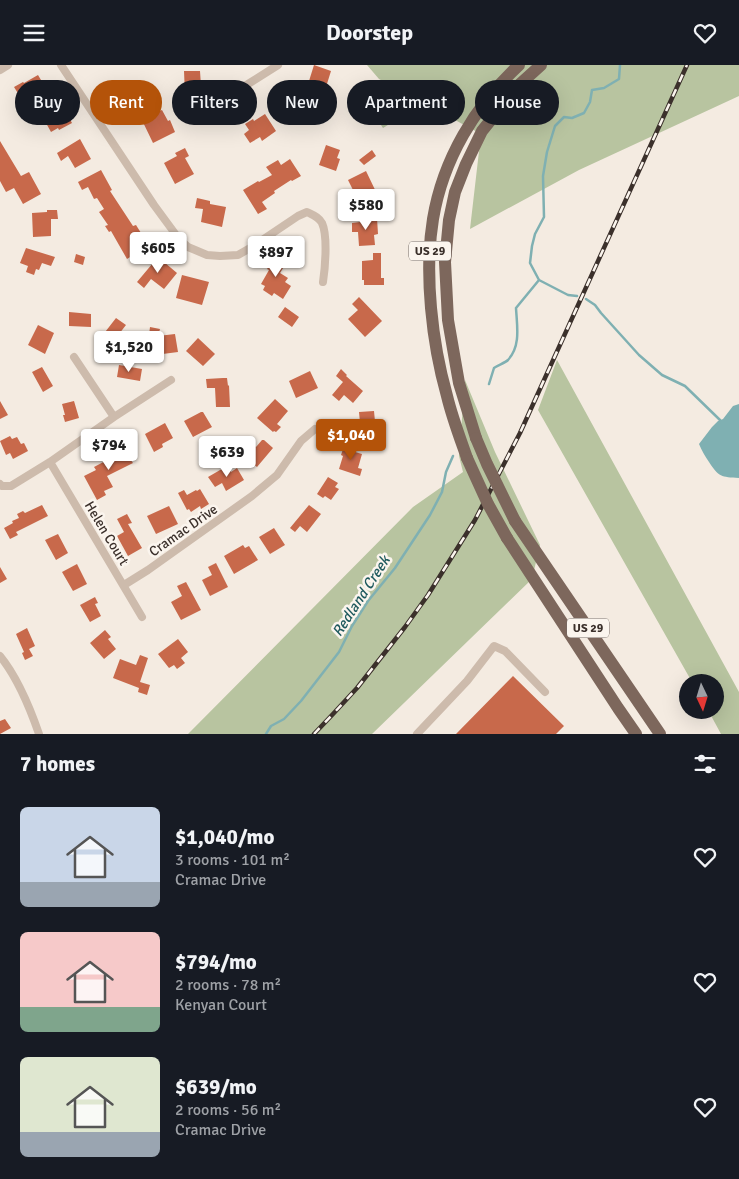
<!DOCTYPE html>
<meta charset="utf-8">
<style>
body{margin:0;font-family:Signika,sans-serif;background:#20242c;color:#f1f3f6;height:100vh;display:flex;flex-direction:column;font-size:19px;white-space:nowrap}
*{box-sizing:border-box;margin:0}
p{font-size:16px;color:#9ea1a6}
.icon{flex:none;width:28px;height:28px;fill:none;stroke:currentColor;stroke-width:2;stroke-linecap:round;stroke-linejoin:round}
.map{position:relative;height:669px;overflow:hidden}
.side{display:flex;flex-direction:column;background:#171b24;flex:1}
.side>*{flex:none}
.hud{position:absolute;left:15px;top:15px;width:710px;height:45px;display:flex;gap:10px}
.needle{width:32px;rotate:176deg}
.tools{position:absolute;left:679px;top:609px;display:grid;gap:10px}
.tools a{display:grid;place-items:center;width:45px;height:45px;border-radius:50%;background:#171b24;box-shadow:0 5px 20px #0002;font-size:25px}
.price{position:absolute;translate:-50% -42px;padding:0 11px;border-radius:5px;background:#fff;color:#222;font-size:16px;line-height:32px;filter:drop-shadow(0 1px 2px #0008)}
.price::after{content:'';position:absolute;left:50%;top:30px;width:15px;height:11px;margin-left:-8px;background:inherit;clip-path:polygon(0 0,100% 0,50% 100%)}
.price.on{background:#b45309;color:#fff}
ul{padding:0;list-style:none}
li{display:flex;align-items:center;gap:15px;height:125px;padding:0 20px}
li span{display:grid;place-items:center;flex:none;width:140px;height:100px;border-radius:8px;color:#555}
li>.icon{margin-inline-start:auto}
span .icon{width:60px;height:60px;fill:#fffc;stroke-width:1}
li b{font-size:21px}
h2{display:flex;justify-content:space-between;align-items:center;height:60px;padding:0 20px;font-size:21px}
.pill{padding:0 18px;border-radius:22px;background:#171b24;box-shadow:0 5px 20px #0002;font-size:18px;line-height:45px}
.pill.on{background:#b45309;color:#fff}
header{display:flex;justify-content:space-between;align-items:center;height:65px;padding:0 20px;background:#171b24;font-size:22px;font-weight:700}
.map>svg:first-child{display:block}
</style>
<header><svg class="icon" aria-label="menu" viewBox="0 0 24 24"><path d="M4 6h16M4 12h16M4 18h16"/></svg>Doorstep<svg class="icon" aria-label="heart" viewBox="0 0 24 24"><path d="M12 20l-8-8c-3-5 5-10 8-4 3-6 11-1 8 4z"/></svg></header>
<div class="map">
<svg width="739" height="669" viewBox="0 0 739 669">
<rect width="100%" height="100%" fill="#f4ebe1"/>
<path fill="#b8c4a0" d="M367,0H739V31L579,105L470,164L481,69L379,14Z
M377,16L401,52L383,63L359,27Z
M557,295L739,627V669H721L708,645H715V618L692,617L538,345Z
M465,315L495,387L540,480L532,514L372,669H188L413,442L463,407L459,391Z"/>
<path fill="#7fb0b2" d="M739,339V413C721,412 719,412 709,397C705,391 702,386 699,379L712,362L718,356L723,354L733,341Z"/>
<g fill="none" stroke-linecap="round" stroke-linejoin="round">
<path stroke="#7fb0b2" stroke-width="2.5" d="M539,215L530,198L532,181L535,169L544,152L543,111L547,87L555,61L564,52L572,53L584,48L590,37L592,25L604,23L619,14L620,0
M539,215L568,230L577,231
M586,234L595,240L601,248L639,290L662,310L685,321L720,355
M489,319L494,303C498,300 505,298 508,295C521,281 517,261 516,243L539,215
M266,669L271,661L284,654L301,636L339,587L352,561L368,536L395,503L430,450L442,427L446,407L453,391"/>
</g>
<path fill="#c8694b" d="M314,0L331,6L326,22L309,16Z
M184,6H200L201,21H208V30H185Z
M38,10L47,25H48L51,31L49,32L57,46L60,45L63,51L67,49L72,58L59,65L58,63L51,67L36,40L32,42L24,27L19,30L14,22L23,17L24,18Z
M292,29L298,42L280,51L274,38Z
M155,43L157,47L162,45L168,56L170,55L175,67L153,78L140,51Z
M265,49L276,66L262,76L260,72L250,78L244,69L249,65L245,59L253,54L254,56Z
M80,74L91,94L75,103L68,91L61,96L57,88Z
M0,76L21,111L29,107L41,129L23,139L14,123L6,127L0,116Z
M326,80L340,85L337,93L340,94L336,106L319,100Z
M185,83L189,91L185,93L194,109L175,119L164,98L177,91L175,88Z
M372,85L376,91L364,100L359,95Z
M290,94L301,111L292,116L291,115L274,126L275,128L262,137L267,144L258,149L243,125L258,116L259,117L272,110L266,102L278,95L281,100Z
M101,105L112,125L110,126L133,161L136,160L141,168L135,171L143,184L127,194L111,166L109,167L105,161L108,160L99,147L104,144L97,133L94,134L88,122L82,125L78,117Z
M366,106L378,131L360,139L348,115Z
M197,133L210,136V139L226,142L222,162L201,157L203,144L195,143Z
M47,145H57L58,154H51V171L33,172L32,148L47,147Z
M377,153L378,169L374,170L375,180L359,181L358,167H352V158L360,157V154Z
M26,183L55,192L51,201L42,198L39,205L36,204L34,210L26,207L28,201L20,198Z
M373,188H381V213H384V220H364V215H362V196L373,195Z
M76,189L85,192L83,200L74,197Z
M277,189L288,195L280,208L288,213L285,217L291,221L283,234L274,228L272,231L263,225L265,221L261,219L269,205L267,204Z
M158,192L177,208L164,224L151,214L144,223L137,217Z
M182,210L209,217L202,240L176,233Z
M359,232L382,256L365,272L348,254L358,245L352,239Z
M285,242L299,252L292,262L278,252Z
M69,247L91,249V262L69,261Z
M116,253L126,260L119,269L125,274L114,288L109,284L112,280L102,271Z
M38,260L54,268L45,289L28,280Z
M150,262L160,264L158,271L175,269L178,287L155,290L152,271L149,270Z
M198,273L215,289L203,301L186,286Z
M119,300L142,304L140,316L117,312Z
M42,302L53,321L43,327L32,307Z
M341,304L347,310L346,311L363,326L353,338L344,330L339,336L332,330L343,317L336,311Z
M310,306L318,323L296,333L289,316Z
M223,313H227L228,321L229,320L230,342H216L215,323H207L206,314Z
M275,334L288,346L277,359L281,362L276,367L274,366L273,367L257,353Z
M0,336L8,350L0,354Z
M74,336L79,353L65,357L63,350H65L62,339Z
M374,346L376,367L361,368L359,347Z
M201,347H203L212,362L193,372L184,356Z
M165,358L173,373L162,379L163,382L154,387L145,369Z
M10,371L12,374L17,372L21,379L24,378L28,386L13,394L10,388L6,390L0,376Z
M262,375H264L273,383L257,402L242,390L252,379L256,382Z
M131,380L137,391L130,394L133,398L107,411L113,422L104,426L106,430L97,435L84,411L96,405L94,402L111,393L109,390Z
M344,381L356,385L355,387L362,389L358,403L362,404L360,411L339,404L343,391L341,390Z
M227,401L231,407L237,403L244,415L226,426L222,418L215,422L208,412Z
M328,412L338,418L335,422L339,424L331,435L325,431L323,433L317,429Z
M200,424L209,439L201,444L200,441L191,447L189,444L187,445L178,428L184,425L187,430L196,425L197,426Z
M42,440L48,451L16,467L18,470L10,474L4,463L13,458L12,456L19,453L17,449L23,446L25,448Z
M309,440L321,449L307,467L300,461L295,467L290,463Z
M169,441L178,459L156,469L147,451Z
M127,449L132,458L128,459L142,483L128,491L117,471L124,467L117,454Z
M274,463L285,480L270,489L259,472Z
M58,469L68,488L56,495L45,475Z
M243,480L245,483L249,481L258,495L234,509L224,491Z
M216,498L228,522L210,531L202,515L212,510L208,502Z
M77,499L87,519L73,526L62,507Z
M0,502L7,514L0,518Z
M186,517L201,545L181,555L171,537L182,531L177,521Z
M95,532L98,538L95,539L101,551L90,557L80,540Z
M27,563L35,581L29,584L33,591L25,595L22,588L24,587L16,569Z
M105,565L111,572L108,574L116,584L104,594L90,578Z
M178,574L188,587L181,593L185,598L177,604L174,600L169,603L158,589Z
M140,590L148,593L140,617L150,620L147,630L138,627L139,623L113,613L120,594L136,600Z
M513,611L564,661L556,669H456Z
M5,654L11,663L0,669V656Z"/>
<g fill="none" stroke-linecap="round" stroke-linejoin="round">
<path stroke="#cdbbac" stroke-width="8" d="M61,0L154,140L179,174L188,182L207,190L220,191L238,190L252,182L298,151L307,147C313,150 319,152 322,158C328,171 325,204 323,217
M0,5L8,0
M240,24L278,0
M74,292L114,352
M50,397L142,552
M0,419L2,421H11L50,397L114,352L171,315
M124,520L148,505L252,431L277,410L301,376L315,364
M0,591C18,613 30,643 39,669
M417,669L467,616L494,581L505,586L545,627"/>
<path stroke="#7d675c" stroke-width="12" d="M476,373L459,318L448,255L445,197L449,155L455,127L466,99L482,66L519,20L541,0
M467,393C460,373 452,352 447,331C432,278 424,208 433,154C443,94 475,41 519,0
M515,456L660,669
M507,473L618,643L636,669"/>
<defs>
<path id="rail" d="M314,669L333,649L357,623L405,562L428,530L475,455L520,368L687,0"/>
</defs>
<use href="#rail" stroke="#3b302b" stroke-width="4.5"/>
<use href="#rail" stroke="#fbf5ee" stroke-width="2.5" stroke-dasharray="8" stroke-linecap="butt"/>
<path stroke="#7d675c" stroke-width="12" d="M476,373L487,399L515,456
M467,393L488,439L507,473"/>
</g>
<g text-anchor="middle" stroke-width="5" stroke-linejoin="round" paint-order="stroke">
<g fill="#fbf5ee" stroke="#756b66" stroke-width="1">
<rect x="409" y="176.5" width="42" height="19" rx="4"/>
<rect x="567" y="553.5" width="42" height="19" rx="4"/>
</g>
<g font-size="12" font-weight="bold" fill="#3b302b">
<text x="430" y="190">US 29</text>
<text x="588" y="567">US 29</text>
</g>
<g font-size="14" fill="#3b302b" stroke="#fbf5ee">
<text transform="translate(183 465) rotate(-35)" y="5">Cramac Drive</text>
<text transform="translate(107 468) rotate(59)" y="5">Helen Court</text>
</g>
<g font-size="15" font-style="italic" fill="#1f5a5e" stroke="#fbf5ee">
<text transform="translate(361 531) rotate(-57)" y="5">Redland Creek</text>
</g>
</g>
</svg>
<div class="tools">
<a><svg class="needle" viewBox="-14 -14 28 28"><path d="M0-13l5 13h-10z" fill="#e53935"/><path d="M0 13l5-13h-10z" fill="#9ea1a6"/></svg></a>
</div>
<b class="price" style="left:366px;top:166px">$580</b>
<b class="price" style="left:158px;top:209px">$605</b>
<b class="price" style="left:276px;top:213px">$897</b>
<b class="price" style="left:129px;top:308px">$1,520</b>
<b class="price on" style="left:351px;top:396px">$1,040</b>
<b class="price" style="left:109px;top:406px">$794</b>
<b class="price" style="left:227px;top:413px">$639</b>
<div class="hud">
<a class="pill">Buy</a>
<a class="pill on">Rent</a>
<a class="pill">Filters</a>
<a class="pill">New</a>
<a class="pill">Apartment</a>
<a class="pill">House</a>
</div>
</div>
<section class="side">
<h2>7 homes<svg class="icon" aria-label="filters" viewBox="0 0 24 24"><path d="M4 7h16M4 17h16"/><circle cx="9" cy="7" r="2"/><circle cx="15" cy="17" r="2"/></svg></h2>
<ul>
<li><span style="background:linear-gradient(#c9d6e8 75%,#9aa5b1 0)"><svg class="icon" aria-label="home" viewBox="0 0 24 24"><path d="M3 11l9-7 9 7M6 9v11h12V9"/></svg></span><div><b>$1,040/mo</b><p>3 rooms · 101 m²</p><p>Cramac Drive</p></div><svg class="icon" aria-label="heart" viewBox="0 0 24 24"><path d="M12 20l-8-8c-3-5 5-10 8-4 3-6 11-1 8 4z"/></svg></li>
<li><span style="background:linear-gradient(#f6c9c9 75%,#7fa58c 0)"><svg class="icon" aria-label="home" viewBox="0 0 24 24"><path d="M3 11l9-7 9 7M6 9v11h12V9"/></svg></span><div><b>$794/mo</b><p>2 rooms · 78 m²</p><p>Kenyan Court</p></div><svg class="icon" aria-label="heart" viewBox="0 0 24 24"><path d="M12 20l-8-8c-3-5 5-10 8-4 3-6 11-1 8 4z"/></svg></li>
<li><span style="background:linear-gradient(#dfe7d0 75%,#9aa5b1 0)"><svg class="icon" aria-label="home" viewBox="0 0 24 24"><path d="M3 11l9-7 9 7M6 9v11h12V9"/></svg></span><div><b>$639/mo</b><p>2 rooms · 56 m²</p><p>Cramac Drive</p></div><svg class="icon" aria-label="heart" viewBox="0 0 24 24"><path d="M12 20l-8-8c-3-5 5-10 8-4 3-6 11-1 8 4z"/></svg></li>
</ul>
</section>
